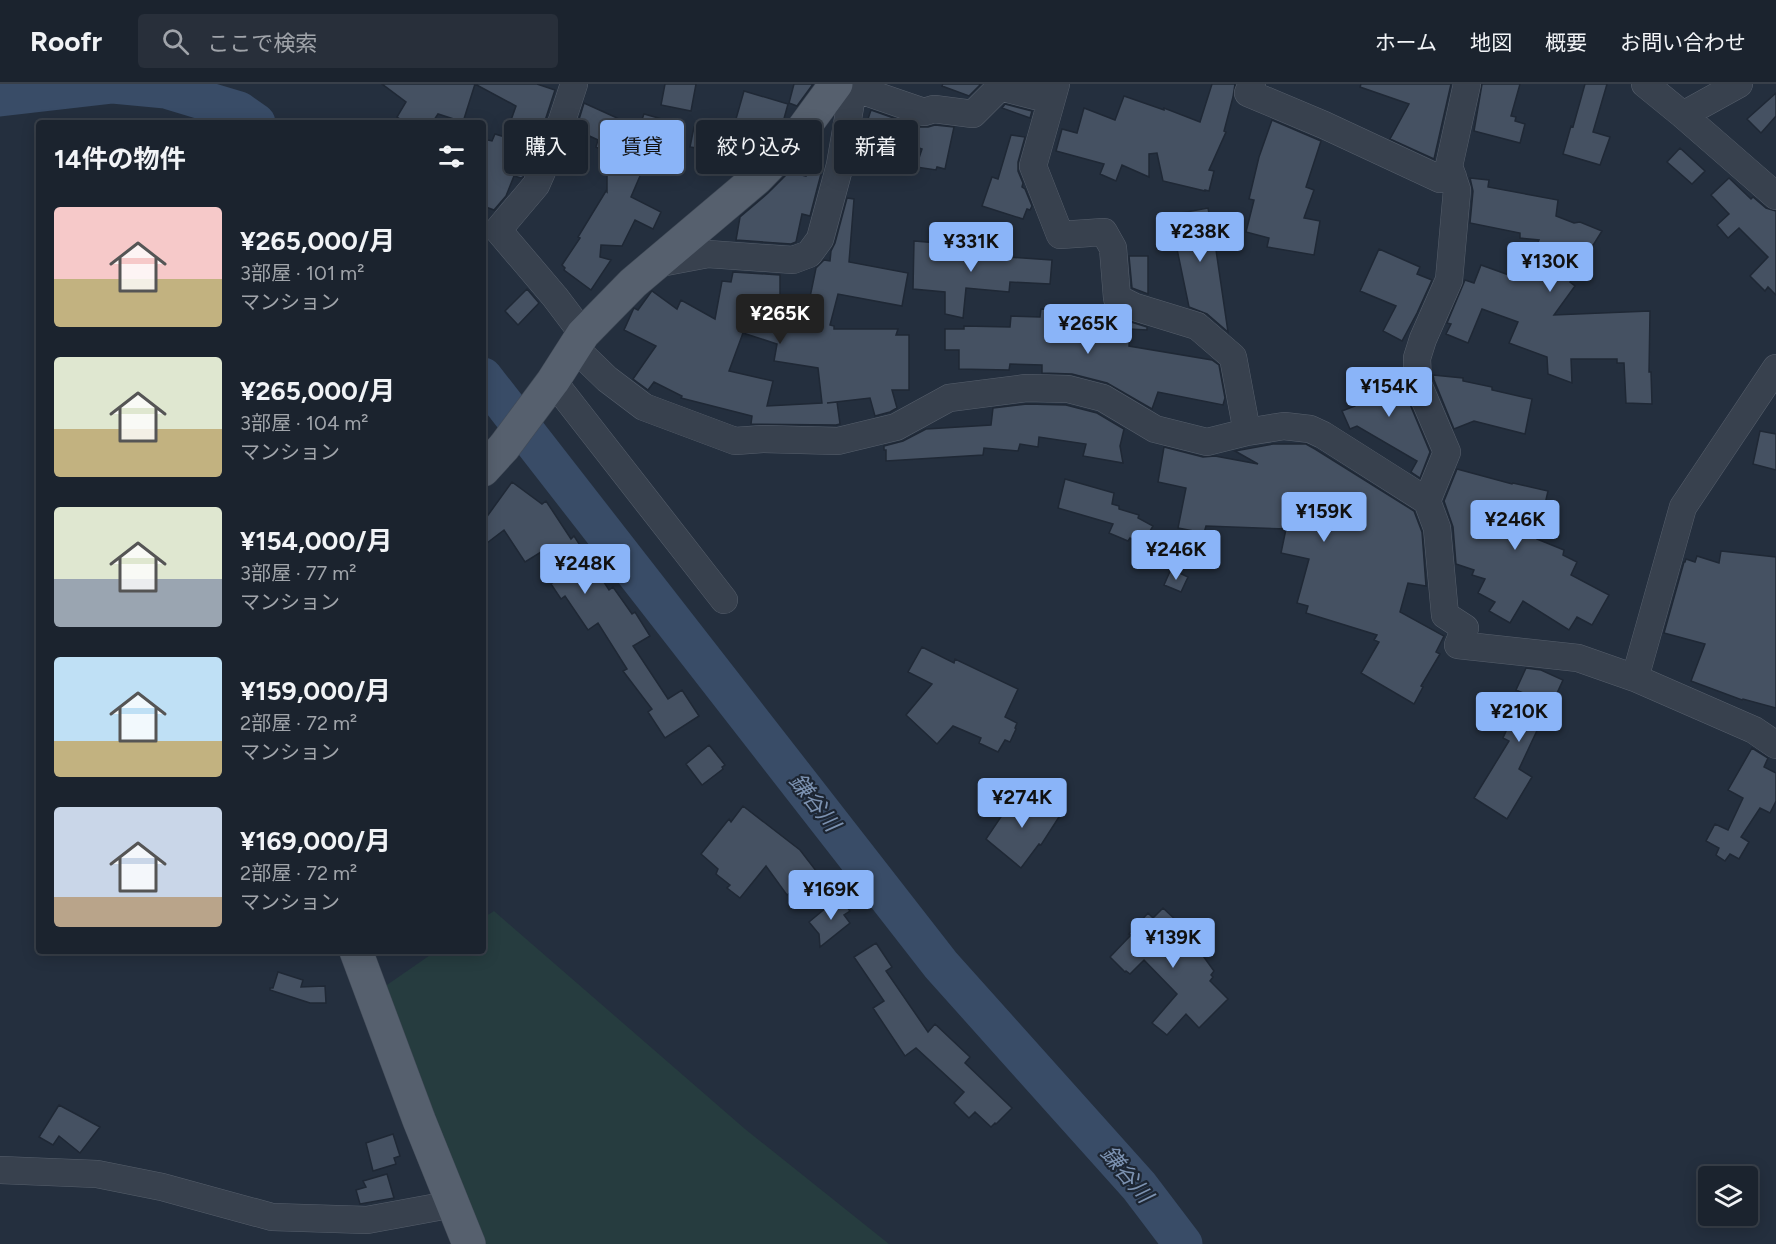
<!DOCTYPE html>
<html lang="ja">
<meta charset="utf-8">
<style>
body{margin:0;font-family:Figtree,"Noto Sans JP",sans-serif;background:#282f3a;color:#f1f3f6;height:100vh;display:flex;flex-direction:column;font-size:22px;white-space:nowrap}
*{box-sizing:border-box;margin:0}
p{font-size:20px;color:#a0a4aa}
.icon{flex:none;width:33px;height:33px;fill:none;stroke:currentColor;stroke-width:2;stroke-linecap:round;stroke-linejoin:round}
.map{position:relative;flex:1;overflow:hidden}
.side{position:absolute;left:36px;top:36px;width:450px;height:834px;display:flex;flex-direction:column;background:#1b232e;border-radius:6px;box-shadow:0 3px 15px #0003,0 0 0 2px #39404a}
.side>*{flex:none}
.guide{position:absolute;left:504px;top:36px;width:570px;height:54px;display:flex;gap:12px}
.fabs{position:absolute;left:1698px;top:1082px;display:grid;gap:12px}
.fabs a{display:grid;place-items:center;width:60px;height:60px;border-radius:6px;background:#1b232e;box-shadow:0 3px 15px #0003,0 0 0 2px #39404a;font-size:30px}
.price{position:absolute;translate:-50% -51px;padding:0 14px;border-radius:6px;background:#8ab4f8;color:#111;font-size:20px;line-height:39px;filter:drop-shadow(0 2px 3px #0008)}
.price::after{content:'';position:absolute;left:50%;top:36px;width:18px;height:14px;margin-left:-9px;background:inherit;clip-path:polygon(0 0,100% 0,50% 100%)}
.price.on{background:#222;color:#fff}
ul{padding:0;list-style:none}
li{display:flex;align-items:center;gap:18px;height:150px;padding:0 18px}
li span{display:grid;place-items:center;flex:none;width:168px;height:120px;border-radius:6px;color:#555}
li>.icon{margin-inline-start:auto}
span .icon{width:72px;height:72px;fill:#fffc;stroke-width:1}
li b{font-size:26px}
h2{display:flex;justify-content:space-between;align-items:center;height:72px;padding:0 18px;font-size:26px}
.chip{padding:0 21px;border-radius:6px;background:#1b232e;box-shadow:0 3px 15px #0003,0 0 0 2px #39404a;font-size:21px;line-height:54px}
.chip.on{background:#8ab4f8;color:#111}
header{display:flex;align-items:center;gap:36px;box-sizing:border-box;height:84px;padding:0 30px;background:#1b232e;border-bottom:2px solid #39404a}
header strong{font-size:28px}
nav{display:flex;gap:33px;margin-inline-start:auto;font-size:21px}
.search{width:420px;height:54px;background:#282f3a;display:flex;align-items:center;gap:15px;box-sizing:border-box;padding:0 21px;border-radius:6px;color:#a0a4aa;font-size:22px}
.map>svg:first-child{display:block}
</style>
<header>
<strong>Roofr</strong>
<div class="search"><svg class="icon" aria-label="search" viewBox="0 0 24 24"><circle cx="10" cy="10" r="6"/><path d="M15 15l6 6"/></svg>ここで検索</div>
<nav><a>ホーム</a><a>地図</a><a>概要</a><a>お問い合わせ</a></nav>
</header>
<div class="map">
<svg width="1776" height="1160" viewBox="0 0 1776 1160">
<rect width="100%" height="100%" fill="#242f3e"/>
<path fill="#263c3f" d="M494,827L745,1045L889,1160H485L384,903L436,867H483V834Z"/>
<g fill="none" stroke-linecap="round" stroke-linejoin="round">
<path stroke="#394c67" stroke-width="39" d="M0,13L113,0L166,5L239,27L256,39
M483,293L941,881L1139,1102L1183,1160"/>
</g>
<path fill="#455162" stroke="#1f2835" stroke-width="1.5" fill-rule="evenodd" d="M382,0H537L555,6L540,52L523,93L521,94L514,92L506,112L494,126L483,122V55L492,57L495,50L505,53L516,22L475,0L463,38L438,30L432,39H406L397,33L406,18Z
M665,0H696L691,27L661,21Z
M794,0H813L797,22L789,19Z
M943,0H981L969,12L942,2Z
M1212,0H1235L1233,13L1224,47L1226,48L1209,86L1214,87L1209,107L1205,106V107L1163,97L1157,69L1149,70V93L1122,81L1116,97L1100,90L1104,80L1056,67L1062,45L1077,49L1084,24L1115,36L1124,12L1164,26V24L1200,38Z
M1361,0H1451L1434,75L1390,55L1409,20L1360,3Z
M1482,0H1520L1511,32L1516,33L1515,37L1525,40L1520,59L1474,47Z
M1585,0H1607L1593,48L1610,53L1600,81L1563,70L1571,42L1573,43Z
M744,7L788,20L782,42L776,48L763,44L758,67L748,77L734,73L735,70L690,63L694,43L732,49Z
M1776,9V32L1761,49L1747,35Z
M584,19L639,44L644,30L662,35L658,52L667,56L654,89L643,85L631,113L661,128L653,145L635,136L622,162L601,161L600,173L611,176L591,206L564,186L565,184L562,181L580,154L578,153L606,107L607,108V68L596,63L598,56L583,49L584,45L577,42Z
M1005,20L1032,27L1030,34L1002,24Z
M871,26L919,43H928L935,41L954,43L945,85L937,83L936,86L916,83L922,65L883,52L882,56L863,50Z
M1272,36L1321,57L1306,103L1314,106L1304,134L1320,137L1314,171L1267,163L1269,154L1246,148L1254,116L1249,115L1259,73Z
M1011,51L1025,53L1018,78V87L1023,99L1022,103L1025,105L1032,122L1030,126L1027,125L1023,135L982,122L992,93L998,95Z
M1680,64L1705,87L1692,100L1667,78Z
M808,83L822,86L810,132L802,130L796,158L791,160L736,156L740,133L768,109L789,88L806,92Z
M1470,94L1489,96L1488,103L1558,116L1556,132L1574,139L1580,138L1602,147L1570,198L1575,202L1554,231L1650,227L1649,288H1651L1652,320L1626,319L1624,279H1617V275H1571L1572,299L1548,290L1547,273L1509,259L1518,238L1482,225L1468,259L1446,250L1451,240L1447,239L1465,196L1474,199L1481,181L1520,195L1539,156L1520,154V149L1470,139L1473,107Z
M1729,94L1751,115L1753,113L1766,124L1776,127V211L1768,203L1765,207L1750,192L1768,173L1739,144L1728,154L1717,141L1729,130L1711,111Z
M847,114L854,115L849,178L908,189L902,222L838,210L830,241L834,242V245H898L896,251H909V306H892L897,324L890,328L875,332L870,314L827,319L837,318L840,340L836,341L751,340L752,332L681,314L682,312L654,298L648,306L633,295L656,262L624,246L633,226L634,224L638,226L651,208L652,207L677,225L681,216L715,235L722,197L731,198L733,188L780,191V212L809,218L816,184L824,176L830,177L831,167L835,159ZM743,249L777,260L774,277L818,284L822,319L767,322L773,297L729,287Z
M1208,124L1216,166L1228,248L1207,230L1189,223L1170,131Z
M914,157L951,160L950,169L1052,176L1050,200L1010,198L1009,208L966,204L963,234L945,230V208L913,205Z
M1379,165L1420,183L1417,190L1432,196L1417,229L1402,257L1383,247L1396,222L1360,207Z
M1129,172H1148V210L1132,204Z
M527,205L539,219L518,241L505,227Z
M1041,225L1109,227L1128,237L1147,243V246L1130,245L1129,262L1212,276L1219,281L1225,314L1223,321L1158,308L1152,325L1107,299L1072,290L1042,289V281L1010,280L1009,286L959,285V266H945V245H964V242L1010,243L1011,232L1040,233Z
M1360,290L1402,299L1404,306L1430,368L1420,394L1411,388L1417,377L1357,342L1350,345L1342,327L1355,322Z
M1433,291L1463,294V297L1492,303V306L1532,315L1525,350L1474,337L1454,345L1434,296Z
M1027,320L1066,321L1097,329L1124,345L1120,362L1123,379L1083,372L1086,360L1039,353L1038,363L1020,360L1018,367L984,364L983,371L886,377V366H884V362L903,357L926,345L991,341L993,324Z
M1760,347L1776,350V386L1753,380Z
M1273,360H1306L1315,365L1414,427L1422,448L1426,502L1408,499L1400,528L1444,552L1436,568L1440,570L1421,602L1423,603L1414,620L1361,589L1379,558L1374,556L1377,551L1306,529L1308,522L1297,519L1309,475L1281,469L1286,445L1206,442L1204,449L1178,444L1186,404L1158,398L1164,363L1203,373L1215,372L1258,380L1235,367Z
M1457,385L1512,400L1513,399L1548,407L1537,455L1564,466L1563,471L1577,478L1571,491L1609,511L1592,541L1577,533L1569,546L1523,517L1510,539L1489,527L1495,518L1478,509L1485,495L1472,491L1474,486L1456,480L1453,443L1444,417Z
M1065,395L1114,409L1112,420L1119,422V425L1139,431L1138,434L1153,442L1142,461L1130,454L1128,457L1109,449L1113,440L1058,424Z
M512,398L542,420L546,417L571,455L574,452L609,506L613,503L632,530L635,528L650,552L633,562L668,615L682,606L699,632L665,654L648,628L652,625L623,587L627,585L598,539L588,546L565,512L561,515L551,500L559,494L541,468L525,478L504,446L483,462V438Z
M1721,467L1776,473V624L1743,615L1742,616L1691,597L1705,560L1664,549L1684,478H1685L1686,475L1695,478L1697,472L1719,479Z
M1171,485L1188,493L1181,508L1164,501Z
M922,563L954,579L955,575L1018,605L1005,633L1017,639L1015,644L1016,645L1010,658L1005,656L998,668L979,659L981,654L953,642L937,660L906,631L932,600L908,588Z
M1526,584L1541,586L1563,596L1551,622L1549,621L1519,685L1532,693L1507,735L1474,714L1509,657L1503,654L1523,609L1516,606Z
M709,661L725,681L722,683L723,685L702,701L686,680Z
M1752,664L1768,674L1764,683L1776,689V717L1770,729L1760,724L1741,753L1749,758L1739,775L1730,770L1725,777L1716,771L1719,764L1706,757L1715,740L1728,746L1743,714L1728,706Z
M1017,709L1059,733L1041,761L1039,760L1021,784L986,755Z
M743,722L800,766L817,788L787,811L766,782L740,814L727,804L730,801L716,790L718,785L701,770L729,735L731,738Z
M839,813L850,827L844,831L850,839L820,863L819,850L809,838Z
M1163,824L1180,840L1214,887L1211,891L1213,893L1210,897L1228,915L1199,944L1186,930L1167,951L1152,939L1177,910L1144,876L1130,890L1126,887L1125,888L1110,873L1131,851L1129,850L1148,829L1153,834Z
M876,859L892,883L886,887L928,948L935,940L970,973L965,979L1012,1024L996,1040L995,1039L991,1043L975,1028L969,1034L954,1019L964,1008L916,964L905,972L873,924L884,917L854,873Z
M278,888L303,896L301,903L325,902L326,919H310L270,906V904H273Z
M59,1021L100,1043L80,1069L59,1052L53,1061L39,1053Z
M393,1050L400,1072L394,1074L396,1080L373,1087L366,1059Z
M387,1090L394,1114L360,1120L356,1106L366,1103L363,1097Z"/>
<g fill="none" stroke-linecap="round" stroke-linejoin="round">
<defs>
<path id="minor" d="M574,0L555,58L536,101L498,146L555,213L583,250
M1056,0L1033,82L1060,151L1104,148L1113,164L1117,214L1135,223L1197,242L1233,273L1247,348
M1252,0L1248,9L1324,41L1440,95L1453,93
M1645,0L1683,31L1776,112
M854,4L924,28L934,25L973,30L1000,3L1051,16
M1683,31L1739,0
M655,180L708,170L793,176L809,170L820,155L840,81L854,0
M575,264L607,295L644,323L735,357L763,355L838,357L896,343L949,314L1026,304L1068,305L1103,314L1155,345L1207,358L1247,348L1284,342L1310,345L1323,351L1427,417L1437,444L1445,531L1465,544L1458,561L1578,574L1635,594L1754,646L1776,661
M553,297L724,516
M1427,417L1447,368L1418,300L1417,274L1423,255L1449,196L1457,106L1449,82L1467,0
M1635,594L1683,423L1776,284
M0,1086L97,1090L162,1103L272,1133L367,1136L454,1120"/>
<path id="major" d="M483,386L504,363L553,297L583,250L633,199L756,95L797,53L836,0
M356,867L419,1036L469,1160"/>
</defs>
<use href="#minor" stroke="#565f6c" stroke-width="28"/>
<use href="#major" stroke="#414a57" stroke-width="34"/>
<use href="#minor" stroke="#38414e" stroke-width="27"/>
<use href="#major" stroke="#56606e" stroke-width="33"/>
</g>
<g text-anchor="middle" stroke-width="4.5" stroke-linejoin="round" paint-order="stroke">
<g font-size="22" font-style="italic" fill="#7c92b1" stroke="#1d2633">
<text transform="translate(815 718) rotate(52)" y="8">鎌谷川</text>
<text transform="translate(1127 1090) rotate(50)" y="8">鎌谷川</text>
</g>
</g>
</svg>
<div class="fabs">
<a><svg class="icon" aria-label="layers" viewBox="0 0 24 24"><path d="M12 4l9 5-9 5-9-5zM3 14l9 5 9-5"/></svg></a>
</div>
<b class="price" style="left:1200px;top:179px">¥238K</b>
<b class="price" style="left:971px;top:189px">¥331K</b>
<b class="price" style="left:1550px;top:209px">¥130K</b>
<b class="price on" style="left:780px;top:261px">¥265K</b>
<b class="price" style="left:1088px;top:271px">¥265K</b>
<b class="price" style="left:1389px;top:334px">¥154K</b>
<b class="price" style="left:1324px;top:459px">¥159K</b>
<b class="price" style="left:1515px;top:467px">¥246K</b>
<b class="price" style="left:1176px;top:497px">¥246K</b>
<b class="price" style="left:585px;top:511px">¥248K</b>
<b class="price" style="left:1519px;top:659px">¥210K</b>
<b class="price" style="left:1022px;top:745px">¥274K</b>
<b class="price" style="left:831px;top:837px">¥169K</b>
<b class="price" style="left:1173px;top:885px">¥139K</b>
<div class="guide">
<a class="chip">購入</a>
<a class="chip on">賃貸</a>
<a class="chip">絞り込み</a>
<a class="chip">新着</a>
</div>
<section class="side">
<h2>14件の物件<svg class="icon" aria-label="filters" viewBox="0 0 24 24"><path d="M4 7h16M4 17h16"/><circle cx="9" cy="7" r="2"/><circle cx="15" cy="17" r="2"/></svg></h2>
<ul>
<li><span style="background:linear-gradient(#f6c9c9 60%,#c2b280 0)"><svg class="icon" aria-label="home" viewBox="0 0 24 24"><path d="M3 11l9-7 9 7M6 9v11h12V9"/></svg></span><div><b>¥265,000/月</b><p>3部屋 · 101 m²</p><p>マンション</p></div></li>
<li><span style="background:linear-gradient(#dfe7d0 60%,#c2b280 0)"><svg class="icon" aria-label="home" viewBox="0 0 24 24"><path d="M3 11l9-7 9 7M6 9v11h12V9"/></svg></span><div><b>¥265,000/月</b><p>3部屋 · 104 m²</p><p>マンション</p></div></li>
<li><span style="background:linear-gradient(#dfe7d0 60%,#9aa5b1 0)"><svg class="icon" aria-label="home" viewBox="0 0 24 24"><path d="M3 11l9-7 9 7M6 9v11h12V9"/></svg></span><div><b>¥154,000/月</b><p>3部屋 · 77 m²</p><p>マンション</p></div></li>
<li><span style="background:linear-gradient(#bfe0f5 70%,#c2b280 0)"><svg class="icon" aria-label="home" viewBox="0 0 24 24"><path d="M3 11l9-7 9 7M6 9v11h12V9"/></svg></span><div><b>¥159,000/月</b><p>2部屋 · 72 m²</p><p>マンション</p></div></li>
<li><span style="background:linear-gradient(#c9d6e8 75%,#b9a48a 0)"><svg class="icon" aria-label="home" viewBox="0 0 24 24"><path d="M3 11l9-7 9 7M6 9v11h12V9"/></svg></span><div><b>¥169,000/月</b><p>2部屋 · 72 m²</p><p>マンション</p></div></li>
</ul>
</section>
</div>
